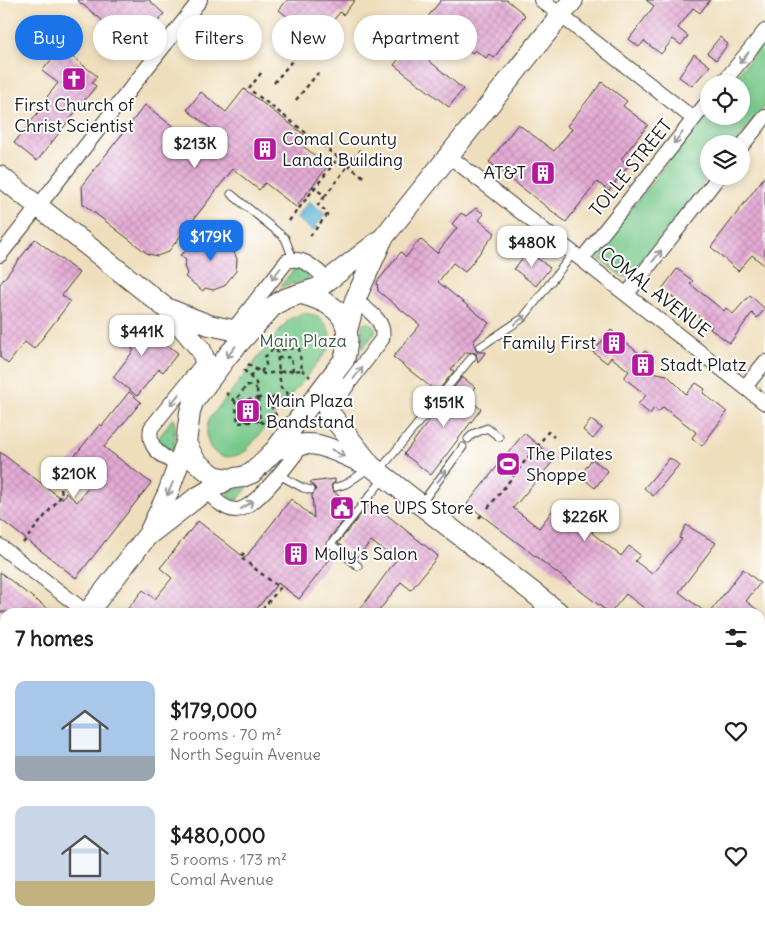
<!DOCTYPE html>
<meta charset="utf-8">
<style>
body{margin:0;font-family:Delius,sans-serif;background:#f6f6f6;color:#202124;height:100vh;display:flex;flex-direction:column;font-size:19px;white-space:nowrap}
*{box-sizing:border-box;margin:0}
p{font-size:16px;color:#757577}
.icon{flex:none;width:28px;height:28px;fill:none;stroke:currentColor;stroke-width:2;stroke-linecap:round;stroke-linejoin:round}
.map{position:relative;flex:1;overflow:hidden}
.panel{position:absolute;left:0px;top:608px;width:765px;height:321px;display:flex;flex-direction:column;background:#fff;border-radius:15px 15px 0 0;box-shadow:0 2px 8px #0003}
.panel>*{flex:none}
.banner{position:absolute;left:15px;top:15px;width:500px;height:45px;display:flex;gap:10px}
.buttons{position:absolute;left:700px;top:75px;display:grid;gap:10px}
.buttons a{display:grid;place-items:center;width:50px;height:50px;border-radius:50%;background:#fff;box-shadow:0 2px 8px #0003;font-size:25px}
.price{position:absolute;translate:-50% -42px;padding:0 11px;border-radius:10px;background:#fff;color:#222;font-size:16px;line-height:32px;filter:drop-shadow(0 1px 2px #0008)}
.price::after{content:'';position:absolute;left:50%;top:30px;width:15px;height:11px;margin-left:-8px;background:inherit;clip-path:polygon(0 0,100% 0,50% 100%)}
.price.selected{background:#1a73e8;color:#fff}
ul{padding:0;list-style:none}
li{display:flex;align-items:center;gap:15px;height:125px;padding:0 15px}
li span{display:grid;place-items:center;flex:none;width:140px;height:100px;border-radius:10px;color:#555}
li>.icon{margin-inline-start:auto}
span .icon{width:60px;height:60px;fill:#fffc;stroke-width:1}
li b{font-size:21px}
h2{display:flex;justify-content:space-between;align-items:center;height:60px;padding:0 15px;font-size:21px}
.pill{padding:0 18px;border-radius:22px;background:#fff;box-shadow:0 2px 8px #0003;font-size:18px;line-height:45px}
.pill.selected{background:#1a73e8;color:#fff}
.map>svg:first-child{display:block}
</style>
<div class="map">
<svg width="765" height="928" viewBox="0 0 765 928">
<defs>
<pattern id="garden-dots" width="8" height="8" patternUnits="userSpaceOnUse" patternTransform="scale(1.25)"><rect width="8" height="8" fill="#77c889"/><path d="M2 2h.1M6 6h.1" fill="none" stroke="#66ab76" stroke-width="1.8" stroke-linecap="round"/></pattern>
<pattern id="water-ripples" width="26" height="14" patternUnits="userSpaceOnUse" patternTransform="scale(1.25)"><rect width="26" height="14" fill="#57b3d5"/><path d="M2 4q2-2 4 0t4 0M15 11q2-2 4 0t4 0" fill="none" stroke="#4791ac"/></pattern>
<pattern id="building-cross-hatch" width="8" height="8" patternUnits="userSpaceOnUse" patternTransform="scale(1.25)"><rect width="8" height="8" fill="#e3aad4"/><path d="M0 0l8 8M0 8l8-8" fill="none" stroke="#c292b5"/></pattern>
</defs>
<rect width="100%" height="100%" fill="#fff"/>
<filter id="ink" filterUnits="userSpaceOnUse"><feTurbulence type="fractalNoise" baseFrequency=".02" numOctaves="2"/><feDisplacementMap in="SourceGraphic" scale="10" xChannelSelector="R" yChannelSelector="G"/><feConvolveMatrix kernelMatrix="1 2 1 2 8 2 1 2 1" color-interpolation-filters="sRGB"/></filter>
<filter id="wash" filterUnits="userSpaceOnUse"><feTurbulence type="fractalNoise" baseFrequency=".0096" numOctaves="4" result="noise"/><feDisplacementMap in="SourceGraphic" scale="20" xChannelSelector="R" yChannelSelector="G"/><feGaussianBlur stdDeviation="1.12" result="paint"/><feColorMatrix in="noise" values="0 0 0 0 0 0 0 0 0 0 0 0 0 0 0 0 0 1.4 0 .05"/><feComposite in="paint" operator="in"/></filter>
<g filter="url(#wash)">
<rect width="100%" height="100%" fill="#efdebc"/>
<path fill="#77c889" stroke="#4a7252" d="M765,40V106L735,144H709V176L628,277L622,276L599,259L597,255L598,250L709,111V116H741V84H730Z
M304,313C326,315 335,332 327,351L246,451C219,467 200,448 209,419L289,319Z"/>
<path fill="url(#garden-dots)" stroke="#4a7252" d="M294,269H300L308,275V280L280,287Z
M368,322L375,327V333L362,349V325Z
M172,419L175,420V446L171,451L159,443L158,439Z
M248,487L238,500H231L227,496L231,490Z"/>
<path fill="url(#water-ripples)" stroke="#3a6878" d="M309,201L325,214L313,231L296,218Z"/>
<g id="blocks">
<path fill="url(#building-cross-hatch)" d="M77,0H149L164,14L141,42L133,35L128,41Z
M287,0H355L343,15L340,12L317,41L279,10Z
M441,0H507L525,15L494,58L489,54L486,58L475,50L472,53L427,18Z
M646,0H710L700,13L693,8L678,28L688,36L681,45L673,39L661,54L644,41L639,47L629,39L654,6Z
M720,37L728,44L716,60L707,53Z
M410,45L463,89L449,107L394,65Z
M61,48L97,76L92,83L96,86L37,161L14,143L49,99L47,97L58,83L42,71Z
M694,54L710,66L692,86L679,77Z
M602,82L627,101L623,106L648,125L621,159L629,165L609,191L597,182L566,222L489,162L518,124L554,151L572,129L567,126Z
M244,89L310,139L304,147L328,166L296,207L265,183L259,190L233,169L168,252L157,256L148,254L83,204L82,185L145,105L200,147L213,130L187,110L201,92L226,112Z
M765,176V266L752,255L738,271L711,247Z
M476,208L484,214L479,220L495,233L465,272L453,263L438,282L489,323L473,342L477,352H486L478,362L476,353L466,352L451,369L454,371L437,392L393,357L420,325L378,291L377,282L401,252L406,257L420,239L437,253L457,228L452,224L461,213L466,216Z
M221,231L239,245L234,252L237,259L236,271L224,286L213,290L205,288L203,291L185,277L187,274L184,266L186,260L180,255L206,237H216Z
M35,239L79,273L62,295L70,302L34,349L25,342L8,364L0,357V284Z
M528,251L550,268L536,286L514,269Z
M677,269L693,281L690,284L724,311L726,308L733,314L750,295L765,309L757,318L752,313L730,343L710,329L712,326L662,289Z
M130,317L178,353L163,372L159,369L137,396L113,377L134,350L116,336Z
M611,330L641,355L645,351L653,357L655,361L647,371L667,375L686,394L696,383L705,389L703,393L727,412L702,446L692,438L696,432L663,407L659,412L654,408L650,414L638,404L646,395L624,378L629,371L611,357L607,363L593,352Z
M462,377L475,387L467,398L481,409L431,475L404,454Z
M129,392L141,402L104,447L151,483L76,578L0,519V452L62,499L66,493L77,502L93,482L69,463L100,424L102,426Z
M238 411a10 10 0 1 1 20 0a10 10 0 1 1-20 0Z
M591,420L602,428L593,439L583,430Z
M524,433L555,459L513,508L539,528L556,506L580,524L584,518L596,527L592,533L621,556L629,546L640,555L635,561L652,574L682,539L679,538L686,525L716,543L679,592L705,612H649L626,594L611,612H608L467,504Z
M670,458L679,465L653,496L644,488Z
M592,459L608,471L595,488L580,476Z
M335,479V482L331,485L332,490L353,508L326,543L327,548L334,554L299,599L278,583L254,612H125L143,590L155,599L172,578L160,568L198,521L245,558L291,499L314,518L312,495L316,489L310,482Z
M371,502L438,556L411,590L401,582L378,612H358L396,560L371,541L358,557L338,543Z
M743,569L760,583L746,601L760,612H710Z
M0,572L20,588L52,612H0Z"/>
</g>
</g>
<g filter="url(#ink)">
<use href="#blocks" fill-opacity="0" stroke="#3c3934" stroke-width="1"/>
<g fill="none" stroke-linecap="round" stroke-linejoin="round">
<defs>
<path id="lane" d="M231,194L285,238L293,259
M480,347L523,318L574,252
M468,439L473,434L487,428L499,437
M380,470L472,357
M279,475L303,488L311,490
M336,487L346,484L368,469
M421,504L463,447
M358,566L331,544L384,478
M536,612L544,602
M0,874L5,868
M760,914L765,907
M620,924L625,928
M162,928L165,924
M211,928V924
M440,928L442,924
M559,928L563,924
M749,928L753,924"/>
<path id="street" d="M541,0L694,119
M722,84L765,31
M741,147L765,117
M449,156L765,403
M0,255L200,0
M582,259L709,100
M627,294L719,176
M233,330L287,261C304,255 317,271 329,281
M745,387L765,362
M328,411L382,339C386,320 368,311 355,300
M179,466C163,456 147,450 151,428L205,361
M206,491C214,498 223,509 235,510C255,511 292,458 304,443
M0,546L86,612
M760,815L765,808
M0,900L5,904
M36,924L43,928
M487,924L492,928
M670,928L674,924"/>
<path id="secondary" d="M0,176L166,308L201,350L205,361V384
M302,294C340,304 355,321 344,360L275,450L252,473L242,477L228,479L214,476L196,462L186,443L190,412L193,402L229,354L272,307L284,299L318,288L383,238L573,0
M166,308L209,325L233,330L256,321
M348,327L355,300L382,240
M333,380L327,401L328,411L371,466L558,612
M275,450C322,435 329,451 371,466
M148,535L168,493L186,443
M88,612L147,536L196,498L228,479
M0,722L5,715
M760,768L765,772"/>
</defs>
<use href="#lane" stroke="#3c3934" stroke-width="9"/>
<use href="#street" stroke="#3c3934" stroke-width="16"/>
<use href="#secondary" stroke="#3c3934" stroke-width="22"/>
<path stroke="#3c3934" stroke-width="2.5" stroke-dasharray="4 4" stroke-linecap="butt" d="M261,73L249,89L366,179
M274,83L296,56
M296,100L318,73
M312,186L325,196L360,150
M289,221L338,158
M310,236L327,215V212L318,205L325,196
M267,342L274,347
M299,348L302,370L279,372L277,350Z
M278,358L291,357L293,371
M248,364L264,374L279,372L281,388L293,398
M244,370L256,383L258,398L274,397L285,407
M302,370L310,377
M261,372L266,365L265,357L274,348
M250,377L257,369
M226,393L235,401L247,385L257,388
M272,397V408L277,417
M258,398L260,421L238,423L235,401Z
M281,402L288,394
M260,421L269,427
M537,447L548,432L554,437
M488,508L529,456
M479,518L483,513
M23,543L62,495L59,476
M244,553L240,557L280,588L260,612"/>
<use href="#lane" stroke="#fff" stroke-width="7"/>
<use href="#street" stroke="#fff" stroke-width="14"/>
<use href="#secondary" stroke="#fff" stroke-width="20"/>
<path stroke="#1c1c1c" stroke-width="4" d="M0,926L2,928"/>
</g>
<defs><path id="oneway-shaft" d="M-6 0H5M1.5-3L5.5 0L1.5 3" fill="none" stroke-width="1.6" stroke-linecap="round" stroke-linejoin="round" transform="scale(1.25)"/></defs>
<g stroke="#999">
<use href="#oneway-shaft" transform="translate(744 58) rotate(129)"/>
<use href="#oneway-shaft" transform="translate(678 138) rotate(129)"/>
<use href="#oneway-shaft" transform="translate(657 256) rotate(-52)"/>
<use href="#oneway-shaft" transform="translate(276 274) rotate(127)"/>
<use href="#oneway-shaft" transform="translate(520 320) rotate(-39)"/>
<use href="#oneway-shaft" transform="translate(231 352) rotate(129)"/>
<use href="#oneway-shaft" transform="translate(358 373) rotate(-53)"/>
<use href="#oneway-shaft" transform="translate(175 399) rotate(129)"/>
<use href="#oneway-shaft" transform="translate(338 453) rotate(29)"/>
<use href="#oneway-shaft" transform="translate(442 476) rotate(-52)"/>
<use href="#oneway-shaft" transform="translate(170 489) rotate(113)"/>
<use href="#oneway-shaft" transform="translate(247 505) rotate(-32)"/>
</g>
</g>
<defs>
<symbol id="church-square" viewBox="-11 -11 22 22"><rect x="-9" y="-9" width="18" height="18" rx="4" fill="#b5179e" stroke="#fff"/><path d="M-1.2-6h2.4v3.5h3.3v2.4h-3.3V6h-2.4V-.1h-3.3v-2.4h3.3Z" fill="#fff"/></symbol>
<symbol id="building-square" viewBox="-11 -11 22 22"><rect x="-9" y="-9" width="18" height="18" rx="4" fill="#b5179e" stroke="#fff"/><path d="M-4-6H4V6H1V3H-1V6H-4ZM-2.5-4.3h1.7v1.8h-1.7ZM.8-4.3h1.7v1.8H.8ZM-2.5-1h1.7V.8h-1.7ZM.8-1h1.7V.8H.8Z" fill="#fff"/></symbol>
<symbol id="stadium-square" viewBox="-11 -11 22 22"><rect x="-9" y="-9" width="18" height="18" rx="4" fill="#b5179e" stroke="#fff"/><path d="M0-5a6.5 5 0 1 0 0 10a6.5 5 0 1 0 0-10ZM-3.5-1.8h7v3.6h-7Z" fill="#fff"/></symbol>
<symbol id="civic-square" viewBox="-11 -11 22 22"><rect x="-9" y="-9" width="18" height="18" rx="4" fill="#b5179e" stroke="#fff"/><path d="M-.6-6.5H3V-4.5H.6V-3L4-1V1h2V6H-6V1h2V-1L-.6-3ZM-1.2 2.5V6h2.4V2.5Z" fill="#fff"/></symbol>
</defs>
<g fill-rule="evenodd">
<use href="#church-square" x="60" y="65" width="28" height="28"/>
<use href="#building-square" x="251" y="135" width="28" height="28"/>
<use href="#building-square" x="529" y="159" width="28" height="28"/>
<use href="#building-square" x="600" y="329" width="28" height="28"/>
<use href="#building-square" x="629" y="351" width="28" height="28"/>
<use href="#building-square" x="234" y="397" width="28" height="28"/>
<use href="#stadium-square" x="494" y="450" width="28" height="28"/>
<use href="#civic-square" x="328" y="494" width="28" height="28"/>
<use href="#building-square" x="282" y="540" width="28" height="28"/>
</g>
<g text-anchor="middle" stroke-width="4" stroke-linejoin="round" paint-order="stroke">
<g font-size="18" fill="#1c1c1c" stroke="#fff" text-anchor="start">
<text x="74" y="111" text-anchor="middle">First Church of<tspan x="74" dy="21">Christ Scientist</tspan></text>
<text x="282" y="145">Comal County<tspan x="282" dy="21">Landa Building</tspan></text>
<text x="526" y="179" text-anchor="end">AT&amp;T</text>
<text x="596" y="349" text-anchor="end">Family First</text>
<text x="660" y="371">Stadt Platz</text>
<text x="266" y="407">Main Plaza<tspan x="266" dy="21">Bandstand</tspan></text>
<text x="526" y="460">The Pilates<tspan x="526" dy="21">Shoppe</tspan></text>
<text x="360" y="514">The UPS Store</text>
<text x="314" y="560">Molly's Salon</text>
</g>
<g font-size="18" fill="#1c1c1c" stroke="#fff">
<text transform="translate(631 168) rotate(-51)" y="6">TOLLE STREET</text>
<text transform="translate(655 292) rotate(38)" y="6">COMAL AVENUE</text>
</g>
<g font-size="18" fill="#406148" stroke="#fff">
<text x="303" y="347">Main Plaza</text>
</g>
</g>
</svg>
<div class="buttons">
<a><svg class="icon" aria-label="locate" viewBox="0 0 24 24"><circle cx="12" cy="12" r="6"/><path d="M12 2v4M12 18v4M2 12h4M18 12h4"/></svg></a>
<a><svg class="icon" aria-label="layers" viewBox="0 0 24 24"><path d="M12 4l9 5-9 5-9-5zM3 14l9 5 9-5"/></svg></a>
</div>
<b class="price" style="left:195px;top:169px">$213K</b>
<b class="price selected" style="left:211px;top:262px">$179K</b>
<b class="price" style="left:532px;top:268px">$480K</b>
<b class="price" style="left:142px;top:357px">$441K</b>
<b class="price" style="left:444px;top:428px">$151K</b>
<b class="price" style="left:74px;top:499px">$210K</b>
<b class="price" style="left:585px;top:542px">$226K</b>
<div class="banner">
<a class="pill selected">Buy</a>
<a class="pill">Rent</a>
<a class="pill">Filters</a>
<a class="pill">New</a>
<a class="pill">Apartment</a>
</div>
<section class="panel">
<h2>7 homes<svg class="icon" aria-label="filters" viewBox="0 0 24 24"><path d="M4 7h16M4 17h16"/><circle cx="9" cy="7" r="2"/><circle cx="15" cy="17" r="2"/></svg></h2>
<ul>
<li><span style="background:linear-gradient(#a9c7e8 75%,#9aa5b1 0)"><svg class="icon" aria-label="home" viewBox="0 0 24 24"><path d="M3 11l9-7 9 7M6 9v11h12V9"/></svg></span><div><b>$179,000</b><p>2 rooms · 70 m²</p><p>North Seguin Avenue</p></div><svg class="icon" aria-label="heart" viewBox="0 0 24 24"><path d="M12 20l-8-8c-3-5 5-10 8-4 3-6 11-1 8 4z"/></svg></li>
<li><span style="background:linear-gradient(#c9d6e8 75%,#c2b280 0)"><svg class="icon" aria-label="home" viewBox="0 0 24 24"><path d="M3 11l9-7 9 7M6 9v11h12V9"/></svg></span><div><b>$480,000</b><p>5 rooms · 173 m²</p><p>Comal Avenue</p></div><svg class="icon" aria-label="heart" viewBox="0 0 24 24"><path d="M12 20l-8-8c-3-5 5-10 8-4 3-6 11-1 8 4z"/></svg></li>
</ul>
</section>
</div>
